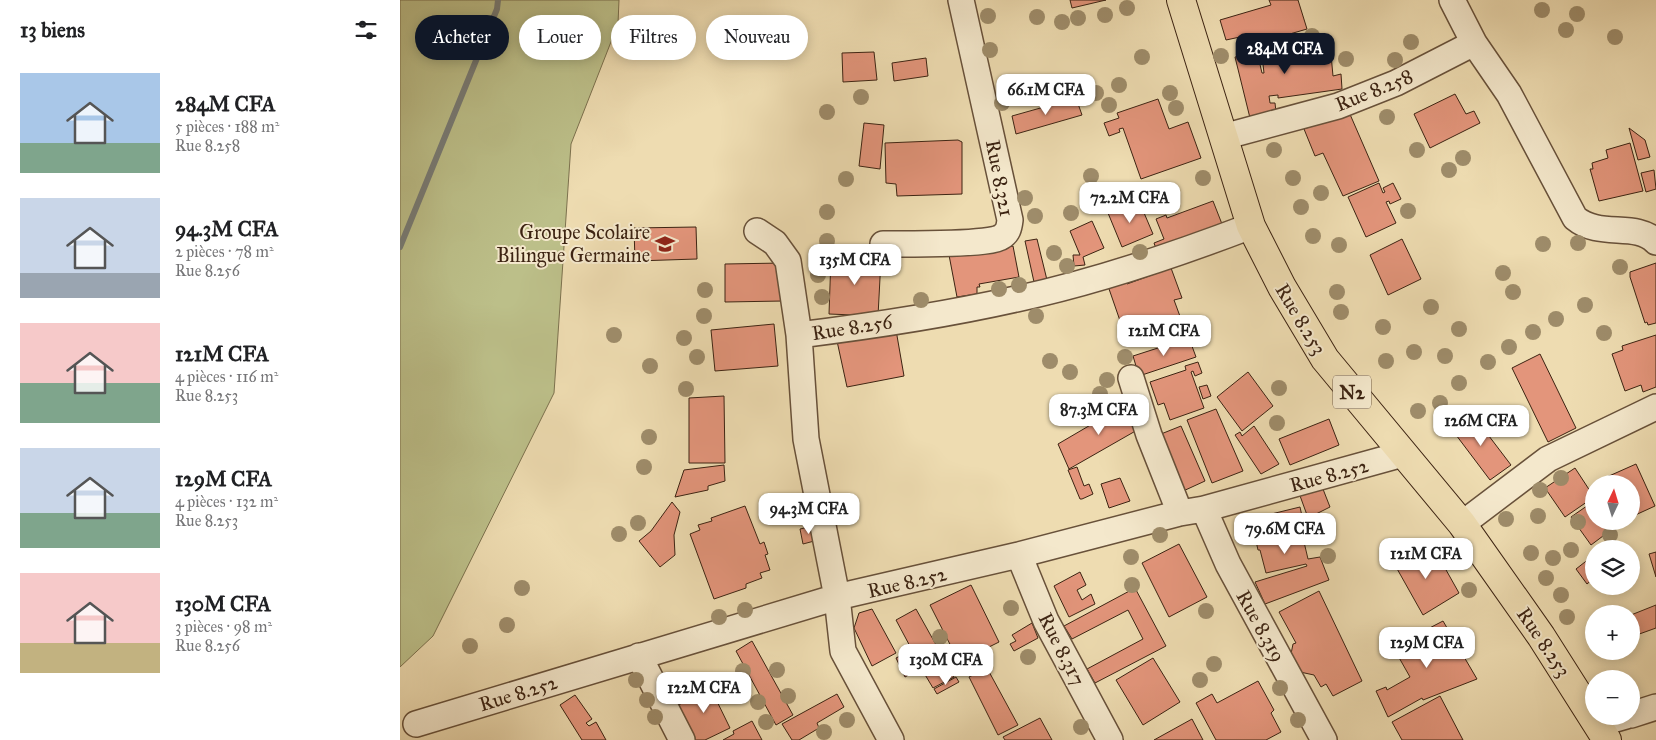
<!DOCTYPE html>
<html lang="fr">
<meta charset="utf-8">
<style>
body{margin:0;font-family:"IM FELL Great Primer",serif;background:#f2f2f2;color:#202124;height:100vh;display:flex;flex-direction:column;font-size:19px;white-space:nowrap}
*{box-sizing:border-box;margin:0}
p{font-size:16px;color:#757577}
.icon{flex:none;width:28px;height:28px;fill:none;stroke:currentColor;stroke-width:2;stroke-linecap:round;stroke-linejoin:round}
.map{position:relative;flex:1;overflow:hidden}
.side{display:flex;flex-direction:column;background:#fff;width:400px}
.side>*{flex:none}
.hud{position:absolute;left:15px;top:15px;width:475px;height:45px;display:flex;gap:10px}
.needle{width:32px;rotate:4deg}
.controls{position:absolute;left:1185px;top:475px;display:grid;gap:10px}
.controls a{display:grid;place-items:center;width:55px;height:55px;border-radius:50%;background:#fff;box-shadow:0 2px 12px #0003;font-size:25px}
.price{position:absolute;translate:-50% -42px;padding:0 11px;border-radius:10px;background:#fff;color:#222;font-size:16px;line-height:32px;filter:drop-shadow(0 1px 2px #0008)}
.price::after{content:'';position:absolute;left:50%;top:30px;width:15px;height:11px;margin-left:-8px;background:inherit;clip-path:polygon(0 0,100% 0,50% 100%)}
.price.on{background:#111827;color:#fff}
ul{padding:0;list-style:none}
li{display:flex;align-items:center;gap:15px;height:125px;padding:0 20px}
li span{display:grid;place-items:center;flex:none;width:140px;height:100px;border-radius:0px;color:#555}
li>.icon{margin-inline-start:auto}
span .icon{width:60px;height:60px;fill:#fffc;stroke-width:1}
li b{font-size:21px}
h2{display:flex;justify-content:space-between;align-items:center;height:60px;padding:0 20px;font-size:21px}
.tag{padding:0 18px;border-radius:22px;background:#fff;box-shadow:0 2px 12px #0003;font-size:18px;line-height:45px}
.tag.on{background:#111827;color:#fff}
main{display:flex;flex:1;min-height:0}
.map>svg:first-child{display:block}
</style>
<main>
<section class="side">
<h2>13 biens<svg class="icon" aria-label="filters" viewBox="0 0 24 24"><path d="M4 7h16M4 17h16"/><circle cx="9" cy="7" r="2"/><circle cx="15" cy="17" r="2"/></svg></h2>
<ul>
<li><span style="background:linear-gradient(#a9c7e8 70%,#7fa58c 0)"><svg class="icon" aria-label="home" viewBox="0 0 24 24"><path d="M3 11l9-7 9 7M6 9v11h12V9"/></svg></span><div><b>284M CFA</b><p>5 pièces · 188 m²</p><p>Rue 8.258</p></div></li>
<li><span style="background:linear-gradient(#c9d6e8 75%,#9aa5b1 0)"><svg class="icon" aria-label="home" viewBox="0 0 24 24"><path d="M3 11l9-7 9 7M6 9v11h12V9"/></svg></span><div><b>94.3M CFA</b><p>2 pièces · 78 m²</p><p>Rue 8.256</p></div></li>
<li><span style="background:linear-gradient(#f6c9c9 60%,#7fa58c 0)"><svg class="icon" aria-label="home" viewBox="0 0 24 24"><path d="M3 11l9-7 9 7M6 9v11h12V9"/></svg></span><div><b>121M CFA</b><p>4 pièces · 116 m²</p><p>Rue 8.253</p></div></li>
<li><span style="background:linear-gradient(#c9d6e8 65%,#7fa58c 0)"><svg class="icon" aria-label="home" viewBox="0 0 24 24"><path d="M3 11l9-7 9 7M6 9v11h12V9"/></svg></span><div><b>129M CFA</b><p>4 pièces · 132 m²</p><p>Rue 8.253</p></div></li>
<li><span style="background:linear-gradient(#f6c9c9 70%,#c2b280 0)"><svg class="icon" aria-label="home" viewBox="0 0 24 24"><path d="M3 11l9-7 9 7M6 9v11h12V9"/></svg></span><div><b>130M CFA</b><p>3 pièces · 98 m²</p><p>Rue 8.256</p></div></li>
</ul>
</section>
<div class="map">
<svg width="1256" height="740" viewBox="0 0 1256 740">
<rect width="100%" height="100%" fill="#eedcb1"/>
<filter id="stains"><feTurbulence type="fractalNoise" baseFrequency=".004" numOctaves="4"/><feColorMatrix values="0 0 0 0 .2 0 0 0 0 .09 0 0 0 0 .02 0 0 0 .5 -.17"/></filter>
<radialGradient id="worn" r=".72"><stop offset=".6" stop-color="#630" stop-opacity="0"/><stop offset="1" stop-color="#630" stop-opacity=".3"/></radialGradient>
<path fill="#bcbf89" stroke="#7c714e" d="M0,0H219L218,24L171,144L154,393L33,636L0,667Z"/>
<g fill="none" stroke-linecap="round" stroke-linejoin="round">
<path stroke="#787c76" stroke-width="6" d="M0,247L97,9L98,0"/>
</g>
<path fill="#e3957b" stroke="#3c2312" d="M670,0H706L672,8Z
M869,0H898L907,29L876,38L878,43L867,46L865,40L857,42L854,34L826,40L820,20L871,5Z
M896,44V48L930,44L933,76L941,74L942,89L878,98V95L869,96L870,103H875L876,112L850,118L835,57L857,52L862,73H864L861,47Z
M474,52L477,80L443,82L442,53Z
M526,58L528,76L494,81L492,63Z
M1055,94L1066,114L1074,111L1080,123L1030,148L1014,114Z
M676,98L682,115L616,134L612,116Z
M758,99L769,129L788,122L801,158L741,179L723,128L719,129L720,132L709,136L704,123L719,118L717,113Z
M949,112L979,181L943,196L923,153L915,156L904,129Z
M464,123L484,125L480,169L459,166Z
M1229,128L1245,140L1250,157L1238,160Z
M558,140L562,142V194L497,196L496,184L486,183L485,143Z
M1230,143L1243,191L1199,201L1190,169H1193L1192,163L1208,158L1206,150Z
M1254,170L1256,189L1246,192L1241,173Z
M979,183L983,193L985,192L983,188L993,183L1001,199L990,204L989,201L986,202L996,223L966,237L948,197Z
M739,201L753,234L722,247L708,213Z
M813,201L822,224L758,254L754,243L764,239L756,219L766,215L767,218Z
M692,221L704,248L683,257L685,265L674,266L673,255H680L670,231Z
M296,227L297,259L235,261L234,228Z
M637,239L647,280L634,282L625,241Z
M1002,239L1021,279L988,295L970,255Z
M613,246L619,277L579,284L580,287H577V294L557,297L549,255L579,253Z
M431,257L481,259L478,316L429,314Z
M383,263L384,301L325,302V264Z
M1256,263V323L1248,325L1247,322L1245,323L1230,277V272Z
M771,268L782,298L774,300L781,319L726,338L708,286L725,280L727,284Z
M374,324L378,366L315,371L311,330Z
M496,330L504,376L447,387L437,341Z
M1256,335V387L1243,392L1241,385L1225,391L1212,354L1223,350L1222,346Z
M789,338L796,357L739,376L733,356Z
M1140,354L1176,428L1148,442L1112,368Z
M798,362L802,373L795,376L793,371L791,372L804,408L770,420L764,403L758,405L750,382L786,370L785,366Z
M848,372L873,406L842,431L817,397Z
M807,385L811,396L803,399L799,387Z
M324,396L325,463H289V398Z
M728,403L739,429L669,469L658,444Z
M816,409L843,471L812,483L787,420Z
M1073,415L1111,465L1090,480L1050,427Z
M929,419L939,445L890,465L879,439Z
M781,426L805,481L781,492L756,436Z
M854,426L879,464L861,474L835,435L840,432L842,436Z
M1236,464L1255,506L1231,517V484H1201L1200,480Z
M324,465L325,481L308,486V490L275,497L284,470Z
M677,467L684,486L689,484L693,494L682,499H680L668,470Z
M1175,468L1194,497L1165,517L1145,488Z
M720,478L730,501L709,508L701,484Z
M921,484L930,507L910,517L907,515L899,493Z
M1194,501V521H1211L1215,527L1191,545L1171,517Z
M272,502L280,512L274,535L275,555L260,567L239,541L251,531Z
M345,506L360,544L364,542L368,554L365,555L370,570L360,573L362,578L346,584V588L314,599L290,534L300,530L298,525L312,521L311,518Z
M900,507L904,525H900L908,559L920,557L929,580L865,604L855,582L907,566L906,564L866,573L860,550H858L851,519Z
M413,526L418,540L403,544L400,529Z
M779,544L807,597L769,617L742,563Z
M1010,551L1018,563L1036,552L1059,593L1023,615L991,558Z
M1256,552V577L1249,554Z
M1194,555V578L1187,584L1176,569Z
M680,572L686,585L677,590L682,600L691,594L695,604L669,617L654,586Z
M571,585L599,642L559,662L530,605Z
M735,588L766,646L695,683L687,669L743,639L728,610L672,639L664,626Z
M919,591L962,681L933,696L926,684L921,687L914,675L900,672L891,654L893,644L896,643L879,612Z
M1256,605V628L1231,637V615Z
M472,609L496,653L472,666L454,628L459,613Z
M516,609L554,677L533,688L521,668L505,677L496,658L512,650L496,620Z
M1043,621L1077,679L1023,700L1022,698L988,717L976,691L986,687L987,690L1010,677L993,647Z
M632,623L638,638L614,651L610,644L616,641L612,635Z
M352,641L393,715L376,725L336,651Z
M753,658L780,702L743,725L716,680Z
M587,668L618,725L598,735L569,677Z
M556,677L559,682L537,694L534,689Z
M858,681L874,710L871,713L881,732L866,740H816L796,703L812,694L817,703Z
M309,685L330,728L305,740H295L278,705L287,701L284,697Z
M437,694L444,707L417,723L419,728L399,740H392L382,724Z
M175,695L192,719L186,723L189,726L196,722L206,740H182L160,705Z
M1040,696L1063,740H1002L992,722Z
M640,718L652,740H605L603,737Z
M792,719L803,740H754Z
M352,721L362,740H323L334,734L333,731Z"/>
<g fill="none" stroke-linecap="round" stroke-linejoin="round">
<defs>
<path id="minor" d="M1074,43L1109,94L1175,218C1200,239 1236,221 1256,242
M823,137L938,106L996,83L1074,43L1052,0
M357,231L375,243L388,261L399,335
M483,244C502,244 591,245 601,237C608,233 609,228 610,220L561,0
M731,378L749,435L780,513
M804,509L828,564L924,740
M1062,524L1148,459L1256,407
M619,555L646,621L710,740
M239,656L282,740
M1231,715L1256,707
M16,724L437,597L619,555L780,513L804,509L1003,454
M1198,724L1226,716
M491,740L443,651L437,597L406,439L399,335C472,326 545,315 616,299C696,282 775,255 851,226"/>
<path id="highway" d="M781,0L851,226L882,287L925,359L1062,524L1141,636L1207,740"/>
</defs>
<use href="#minor" stroke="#68513a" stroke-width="28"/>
<use href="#highway" stroke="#3c2312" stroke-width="30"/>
<use href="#minor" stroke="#f4e8cc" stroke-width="25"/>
<use href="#highway" stroke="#eedcb1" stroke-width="28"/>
</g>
<g fill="#9e8c6a">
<circle cx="727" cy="8" r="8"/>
<circle cx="1142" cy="10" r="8"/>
<circle cx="1177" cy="14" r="8"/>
<circle cx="705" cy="15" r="8"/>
<circle cx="588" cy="16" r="8"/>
<circle cx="637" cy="17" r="8"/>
<circle cx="678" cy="18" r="8"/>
<circle cx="662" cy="22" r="8"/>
<circle cx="1166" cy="30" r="8"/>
<circle cx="912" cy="36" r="8"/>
<circle cx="1215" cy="37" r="8"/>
<circle cx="1011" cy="42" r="8"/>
<circle cx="852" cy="45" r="8"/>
<circle cx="590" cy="50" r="8"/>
<circle cx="821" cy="56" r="8"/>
<circle cx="742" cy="57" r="8"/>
<circle cx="946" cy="59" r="8"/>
<circle cx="995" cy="60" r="8"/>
<circle cx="676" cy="84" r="8"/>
<circle cx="719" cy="85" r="8"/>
<circle cx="696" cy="93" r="8"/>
<circle cx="770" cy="93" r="8"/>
<circle cx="461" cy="97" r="8"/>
<circle cx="602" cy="103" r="8"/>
<circle cx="709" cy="105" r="8"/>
<circle cx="776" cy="108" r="8"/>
<circle cx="427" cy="112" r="8"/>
<circle cx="987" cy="117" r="8"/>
<circle cx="874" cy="150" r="8"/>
<circle cx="1017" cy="150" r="8"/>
<circle cx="1063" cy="158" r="8"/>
<circle cx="1049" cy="170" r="8"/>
<circle cx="691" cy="176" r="8"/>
<circle cx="803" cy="178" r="8"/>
<circle cx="893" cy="178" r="8"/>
<circle cx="446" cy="179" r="8"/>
<circle cx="725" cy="192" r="8"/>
<circle cx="921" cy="193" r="8"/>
<circle cx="625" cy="198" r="8"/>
<circle cx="763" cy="201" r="8"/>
<circle cx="693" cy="202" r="8"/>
<circle cx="901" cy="207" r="8"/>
<circle cx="1008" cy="211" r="8"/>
<circle cx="427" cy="212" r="8"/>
<circle cx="671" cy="213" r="8"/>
<circle cx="635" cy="216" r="8"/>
<circle cx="913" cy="236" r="8"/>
<circle cx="427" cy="241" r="8"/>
<circle cx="1178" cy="243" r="8"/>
<circle cx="1143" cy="244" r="8"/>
<circle cx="939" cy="245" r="8"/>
<circle cx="740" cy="252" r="8"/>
<circle cx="654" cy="253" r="8"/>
<circle cx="667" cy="266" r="8"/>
<circle cx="1220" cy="267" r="8"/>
<circle cx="1103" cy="273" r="8"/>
<circle cx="418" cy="275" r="8"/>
<circle cx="619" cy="285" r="8"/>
<circle cx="599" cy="289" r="8"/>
<circle cx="305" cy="290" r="8"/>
<circle cx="937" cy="292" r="8"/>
<circle cx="1113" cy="292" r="8"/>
<circle cx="422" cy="297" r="8"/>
<circle cx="521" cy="300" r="8"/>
<circle cx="1185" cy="305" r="8"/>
<circle cx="1031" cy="307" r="8"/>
<circle cx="941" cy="312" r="8"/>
<circle cx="304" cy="316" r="8"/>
<circle cx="636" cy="316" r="8"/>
<circle cx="1156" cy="319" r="8"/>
<circle cx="983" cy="327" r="8"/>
<circle cx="1059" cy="329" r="8"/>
<circle cx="1133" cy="332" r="8"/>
<circle cx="1204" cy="333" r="8"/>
<circle cx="214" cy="335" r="8"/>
<circle cx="284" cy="338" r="8"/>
<circle cx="1109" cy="347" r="8"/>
<circle cx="1014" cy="352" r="8"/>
<circle cx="1045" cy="356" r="8"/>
<circle cx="297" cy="357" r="8"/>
<circle cx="725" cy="357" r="8"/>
<circle cx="650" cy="361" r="8"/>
<circle cx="986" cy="361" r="8"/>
<circle cx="1088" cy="362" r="8"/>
<circle cx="250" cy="366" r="8"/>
<circle cx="670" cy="372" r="8"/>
<circle cx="707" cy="380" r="8"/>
<circle cx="1059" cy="383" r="8"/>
<circle cx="879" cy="388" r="8"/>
<circle cx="286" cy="389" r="8"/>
<circle cx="700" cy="394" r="8"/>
<circle cx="1040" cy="403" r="8"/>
<circle cx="1018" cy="411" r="8"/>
<circle cx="877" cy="423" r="8"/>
<circle cx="249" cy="437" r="8"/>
<circle cx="244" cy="467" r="8"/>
<circle cx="1161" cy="478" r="8"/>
<circle cx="1140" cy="490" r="8"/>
<circle cx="368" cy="510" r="8"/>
<circle cx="1138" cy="516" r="8"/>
<circle cx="1106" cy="519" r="8"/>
<circle cx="1178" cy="522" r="8"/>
<circle cx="238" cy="523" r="8"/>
<circle cx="219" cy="534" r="8"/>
<circle cx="760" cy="535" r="8"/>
<circle cx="1210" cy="535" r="8"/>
<circle cx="1171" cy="550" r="8"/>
<circle cx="1131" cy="553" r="8"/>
<circle cx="928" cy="556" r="8"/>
<circle cx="731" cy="557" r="8"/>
<circle cx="1153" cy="558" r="8"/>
<circle cx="1146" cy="578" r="8"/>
<circle cx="732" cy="585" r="8"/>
<circle cx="122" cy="588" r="8"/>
<circle cx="1069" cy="590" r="8"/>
<circle cx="1161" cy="595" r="8"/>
<circle cx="611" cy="608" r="8"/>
<circle cx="345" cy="610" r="8"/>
<circle cx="806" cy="611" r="8"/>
<circle cx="319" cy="617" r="8"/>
<circle cx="1167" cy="617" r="8"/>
<circle cx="107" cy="625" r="8"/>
<circle cx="540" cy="637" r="8"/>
<circle cx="70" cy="646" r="8"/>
<circle cx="628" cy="657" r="8"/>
<circle cx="552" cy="658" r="8"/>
<circle cx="814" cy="664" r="8"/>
<circle cx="377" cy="670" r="8"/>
<circle cx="343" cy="671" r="8"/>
<circle cx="236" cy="680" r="8"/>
<circle cx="800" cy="680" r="8"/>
<circle cx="880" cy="688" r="8"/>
<circle cx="388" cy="696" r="8"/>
<circle cx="247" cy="700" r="8"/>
<circle cx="358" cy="702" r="8"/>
<circle cx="255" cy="717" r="8"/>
<circle cx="447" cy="720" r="8"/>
<circle cx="898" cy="720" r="8"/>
<circle cx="366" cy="722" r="8"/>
<circle cx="681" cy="727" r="8"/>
<circle cx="424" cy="732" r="8"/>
</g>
<defs>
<symbol id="school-bare" viewBox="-9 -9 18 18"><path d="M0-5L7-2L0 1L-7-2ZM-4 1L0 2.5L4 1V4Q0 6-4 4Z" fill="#8f2418" stroke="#f4e8cc" stroke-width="2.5" paint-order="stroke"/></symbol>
</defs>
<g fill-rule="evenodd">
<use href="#school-bare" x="251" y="230" width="28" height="28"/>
</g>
<g text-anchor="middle" stroke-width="4" stroke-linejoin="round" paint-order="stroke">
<rect fill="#f4e8cc" stroke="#735e4a" stroke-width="1" x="933" y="375.5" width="38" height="33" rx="4"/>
<g font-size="19" font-weight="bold" fill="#3c2312">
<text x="952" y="399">N2</text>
</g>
<g font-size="20" fill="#3c2312" stroke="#f4e8cc">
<text transform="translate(974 90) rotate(-22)" y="7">Rue 8.258</text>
<text transform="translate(600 178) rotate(79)" y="7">Rue 8.321</text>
<text transform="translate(901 319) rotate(59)" y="7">Rue 8.253</text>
<text transform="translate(452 327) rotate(-9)" y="7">Rue 8.256</text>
<text transform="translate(929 475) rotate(-15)" y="7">Rue 8.252</text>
<text transform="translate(507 582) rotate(-13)" y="7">Rue 8.252</text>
<text transform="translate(861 626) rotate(61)" y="7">Rue 8.319</text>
<text transform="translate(1144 642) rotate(56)" y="7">Rue 8.253</text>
<text transform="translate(662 649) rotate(63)" y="7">Rue 8.317</text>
<text transform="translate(118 693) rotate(-17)" y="7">Rue 8.252</text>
</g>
<g font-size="20" fill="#3c2312" stroke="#f4e8cc" text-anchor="end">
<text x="250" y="239">Groupe Scolaire<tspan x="250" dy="23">Bilingue Germaine</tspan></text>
</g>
</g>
<rect width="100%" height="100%" filter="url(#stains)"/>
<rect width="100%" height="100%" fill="url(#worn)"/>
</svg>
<div class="controls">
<a><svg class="needle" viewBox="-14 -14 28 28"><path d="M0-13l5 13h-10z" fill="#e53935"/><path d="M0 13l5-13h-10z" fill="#757577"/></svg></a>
<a><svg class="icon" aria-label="layers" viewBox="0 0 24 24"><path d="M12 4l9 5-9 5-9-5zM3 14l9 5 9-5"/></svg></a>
<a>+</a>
<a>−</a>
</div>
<b class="price on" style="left:885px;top:75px">284M CFA</b>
<b class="price" style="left:646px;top:116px">66.1M CFA</b>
<b class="price" style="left:730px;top:224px">72.2M CFA</b>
<b class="price" style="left:455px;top:286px">135M CFA</b>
<b class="price" style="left:764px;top:357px">121M CFA</b>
<b class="price" style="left:699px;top:436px">87.3M CFA</b>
<b class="price" style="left:1081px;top:447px">126M CFA</b>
<b class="price" style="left:409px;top:535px">94.3M CFA</b>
<b class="price" style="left:885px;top:555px">79.6M CFA</b>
<b class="price" style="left:1026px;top:580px">121M CFA</b>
<b class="price" style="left:1027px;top:669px">129M CFA</b>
<b class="price" style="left:546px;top:686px">130M CFA</b>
<b class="price" style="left:304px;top:714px">122M CFA</b>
<div class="hud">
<a class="tag on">Acheter</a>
<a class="tag">Louer</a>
<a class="tag">Filtres</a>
<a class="tag">Nouveau</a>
</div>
</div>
</main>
